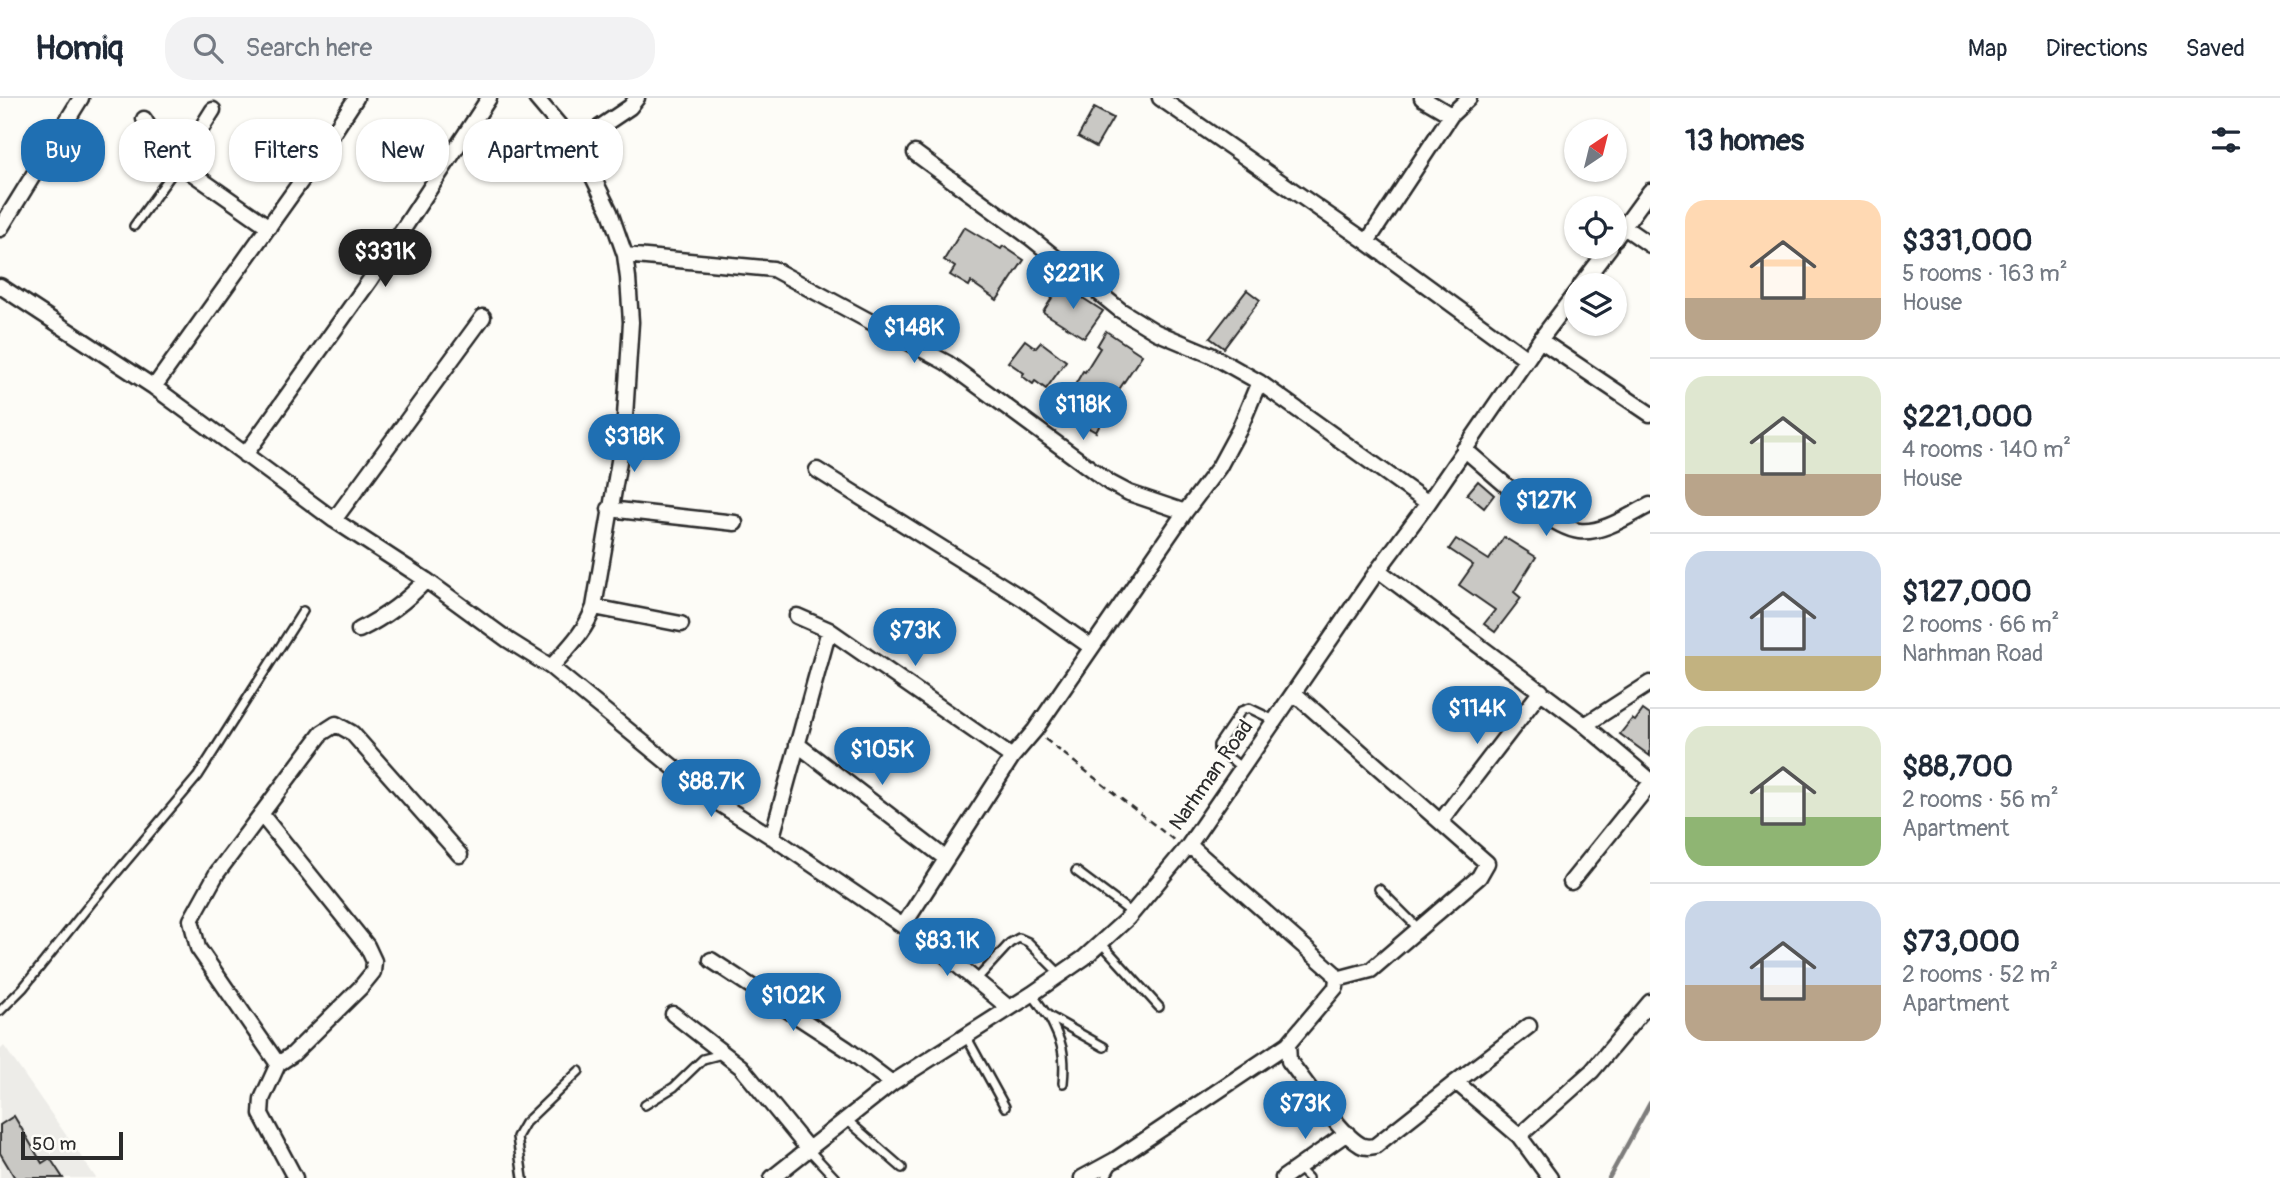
<!DOCTYPE html>
<meta charset="utf-8">
<style>
body{margin:0;font-family:Pangolin,sans-serif;background:#f2f2f3;color:#1f2937;height:100vh;display:flex;flex-direction:column;font-size:26px;white-space:nowrap}
*{box-sizing:border-box;margin:0}
p{font-size:23px;color:#747a83}
.icon{flex:none;width:38px;height:38px;fill:none;stroke:currentColor;stroke-width:2;stroke-linecap:round;stroke-linejoin:round}
.map{position:relative;flex:1;overflow:hidden}
.drawer{display:flex;flex-direction:column;background:#fff;width:630px}
.drawer>*{flex:none}
.hud{position:absolute;left:21px;top:21px;width:665px;height:63px;display:flex;gap:14px}
.needle{width:46px;rotate:35deg}
.fabs{position:absolute;left:1564px;top:21px;display:grid;gap:14px}
.fabs a{display:grid;place-items:center;width:63px;height:63px;border-radius:50%;background:#fff;box-shadow:0 2px 5px #0004;font-size:35px}
.scale{position:absolute;left:21px;bottom:18px;width:102px;box-sizing:border-box;padding-left:7px;border:4px solid #2b2b2b;border-top:0;font-size:19px;line-height:24px;white-space:nowrap;color:#2b2b2b;-webkit-text-stroke:5px #fdfcf7;paint-order:stroke}
.price{position:absolute;translate:-50% -60px;padding:0 16px;border-radius:24px;background:#1f6fb2;color:#fff;font-size:23px;line-height:46px;filter:drop-shadow(0 2px 4px #0008)}
.price::after{content:'';position:absolute;left:50%;top:42px;width:21px;height:16px;margin-left:-10px;background:inherit;clip-path:polygon(0 0,100% 0,50% 100%)}
.price.current{background:#222;color:#fff}
ul{padding:0;list-style:none}
li{display:flex;align-items:center;gap:21px;height:175px;padding:0 35px}
li+li{border-top:2px solid #e0e1e3}
li span{display:grid;place-items:center;flex:none;width:196px;height:140px;border-radius:21px;color:#555}
li>.icon{margin-inline-start:auto}
span .icon{width:84px;height:84px;fill:#fffc;stroke-width:1}
li b{font-size:30px}
h2{display:flex;justify-content:space-between;align-items:center;height:84px;padding:0 35px;font-size:30px}
.tag{padding:0 24px;border-radius:28px;background:#fff;box-shadow:0 2px 5px #0004;font-size:24px;line-height:63px}
.tag.current{background:#1f6fb2;color:#fff}
header{display:flex;align-items:center;gap:42px;box-sizing:border-box;height:98px;padding:0 35px;background:#fff;border-bottom:2px solid #e0e1e3}
header strong{font-size:33px}
nav{display:flex;gap:38px;margin-inline-start:auto;font-size:24px}
.search{width:490px;height:63px;background:#f2f2f3;display:flex;align-items:center;gap:18px;box-sizing:border-box;padding:0 24px;border-radius:28px;color:#747a83;font-size:26px}
main{display:flex;flex:1;min-height:0}
.map>svg:first-child{display:block}
</style>
<header>
<strong>Homiq</strong>
<div class="search"><svg class="icon" aria-label="search" viewBox="0 0 24 24"><circle cx="10" cy="10" r="6"/><path d="M15 15l6 6"/></svg>Search here</div>
<nav><a>Map</a><a>Directions</a><a>Saved</a></nav>
</header>
<main>
<div class="map">
<svg width="1650" height="1080" viewBox="0 0 1650 1080">
<rect width="100%" height="100%" fill="#fdfcf7"/>
<filter id="ink" filterUnits="userSpaceOnUse"><feTurbulence type="fractalNoise" baseFrequency=".0143" numOctaves="2"/><feDisplacementMap in="SourceGraphic" scale="14" xChannelSelector="R" yChannelSelector="G"/><feConvolveMatrix kernelMatrix="1 2 1 2 8 2 1 2 1" color-interpolation-filters="sRGB"/></filter>
<g filter="url(#ink)">
<path fill="#edece8" d="M4,948L96,1080H0V952Z"/>
<g fill="none" stroke-linecap="round" stroke-linejoin="round">
<path stroke="#7e7d7b" stroke-width="4.5" d="M1609,1080L1650,1005"/>
</g>
<path fill="#c9c8c4" stroke="#2b2b2b" stroke-width="2" d="M1094,10L1113,20L1096,49L1078,39Z
M964,129L1001,151L1003,148L1024,162L997,202L971,184L969,188L950,177L955,169L944,162Z
M1061,186L1103,213L1084,240L1043,214Z
M1247,192L1260,202L1224,250L1210,240Z
M1106,233L1142,257L1118,293L1096,334L1068,318L1073,308L1065,304L1083,273L1085,274L1100,250L1097,248Z
M1025,242L1036,250L1041,244L1066,263L1046,291L1035,283L1033,286L1022,278L1024,275L1008,264Z
M1478,383L1494,397L1484,410L1467,396Z
M1504,439L1536,459L1514,494L1521,500L1495,534L1484,526L1495,512L1459,487L1473,467L1449,451L1456,441L1489,462Z
M1643,612L1650,617V658L1620,636L1632,621L1635,623Z
M14,1018L42,1065L50,1060L63,1080H15L0,1055V1027Z"/>
<g fill="none" stroke-linecap="round" stroke-linejoin="round">
<defs>
<path id="lane" d="M134,128L179,66
M1242,670L1218,651V647L1241,613L1249,610L1274,622
M1076,773L1132,815
M1379,791L1419,831
M1102,846L1159,909
M977,881L1010,845L1019,840L1028,844L1060,876
M1032,896L1047,917L1104,949
M0,913L23,890L91,805L198,678L303,513
M1048,917C1062,944 1066,955 1063,985
M966,938L1005,1009
M645,1007L674,989L703,961L722,956
M847,1022L902,1070
M809,1052L835,1080
M1298,1070L1308,1080
M523,1080L517,1039L525,1025L579,973
M1105,1080L1113,1066"/>
<path id="street" d="M536,0L575,46L593,79L610,114L625,157L628,180L631,224L624,334L594,509C585,534 568,550 551,569
M1160,0L1367,144L1527,261
M1422,0L1451,17
M213,12L179,66L269,129
M144,21L160,48L179,66
M575,46L630,9L637,0
M915,55L1031,140L1120,212L1156,234L1211,257L1259,284L1428,405
M1624,129L1650,147
M0,131L81,0
M1615,141L1650,93
M1367,144L1451,17L1469,0
M625,157L773,171L947,265L1110,385L1129,395L1185,414
M1581,187L1610,149
M0,188L154,289L334,422L426,482L508,542L551,569L712,701L772,739L944,856L1009,910
M1540,242L1650,316
M154,289L307,75L356,0
M1464,351C1490,372 1547,429 1579,433C1602,436 1630,417 1650,407
M245,357L370,182L489,0
M817,372L1025,502L1091,549
M609,411L735,425
M334,422L483,219
M1378,472L1585,627L1650,682
M594,509L681,526
M797,518L829,532L1012,659
M359,532C385,519 406,504 426,482
M1294,595L1487,765L1479,779L1371,872L1337,881
M1585,627L1650,585
M797,646L945,760
M261,716L367,848L374,863L373,874L360,890L293,956L278,966L262,1001L261,1016L295,1080
M1441,723L1541,593
M772,739L829,532
M1189,747L1333,874L1337,881L1336,889L1288,946L1289,963C1305,983 1339,1034 1359,1046C1364,1050 1369,1049 1375,1048L1456,984L1519,1038L1550,1080
M1571,784L1650,686
M903,828L1012,659L1035,632L1185,414L1219,369L1239,332L1259,284
M711,862L847,951L892,985
M673,916L741,969L809,1052
M278,966L198,850L191,822L217,775L322,635L336,626L352,635L460,757
M1456,984L1529,928
M1519,1038L1592,973L1650,904
M772,1080L892,985L1032,896L1084,860L1128,820L1189,747L1378,472L1428,405L1540,242L1577,193
M1082,1080L1115,1062L1288,946
M1283,1080L1347,1035"/>
</defs>
<use href="#lane" stroke="#2b2b2b" stroke-width="12"/>
<use href="#street" stroke="#2b2b2b" stroke-width="19"/>
<path stroke="#2b2b2b" stroke-width="2.5" stroke-dasharray="7 5" stroke-linecap="butt" d="M1045,641L1175,743"/>
<use href="#lane" stroke="#fdfcf7" stroke-width="7"/>
<use href="#street" stroke="#fdfcf7" stroke-width="14"/>
</g>
</g>
<g text-anchor="middle" stroke-width="5" stroke-linejoin="round" paint-order="stroke">
<g font-size="21" fill="#2b2b2b" stroke="#fdfcf7">
<text transform="translate(1211 677) rotate(-55)" y="7">Narhman Road</text>
</g>
</g>
</svg>
<div class="fabs">
<a><svg class="needle" viewBox="-14 -14 28 28"><path d="M0-13l5 13h-10z" fill="#e53935"/><path d="M0 13l5-13h-10z" fill="#747a83"/></svg></a>
<a><svg class="icon" aria-label="locate" viewBox="0 0 24 24"><circle cx="12" cy="12" r="6"/><path d="M12 2v4M12 18v4M2 12h4M18 12h4"/></svg></a>
<a><svg class="icon" aria-label="layers" viewBox="0 0 24 24"><path d="M12 4l9 5-9 5-9-5zM3 14l9 5 9-5"/></svg></a>
</div>
<div class="scale">50 m</div>
<b class="price current" style="left:385px;top:191px">$331K</b>
<b class="price" style="left:1073px;top:213px">$221K</b>
<b class="price" style="left:914px;top:267px">$148K</b>
<b class="price" style="left:1083px;top:344px">$118K</b>
<b class="price" style="left:634px;top:376px">$318K</b>
<b class="price" style="left:1546px;top:440px">$127K</b>
<b class="price" style="left:915px;top:570px">$73K</b>
<b class="price" style="left:1477px;top:648px">$114K</b>
<b class="price" style="left:882px;top:689px">$105K</b>
<b class="price" style="left:711px;top:721px">$88.7K</b>
<b class="price" style="left:947px;top:880px">$83.1K</b>
<b class="price" style="left:793px;top:935px">$102K</b>
<b class="price" style="left:1305px;top:1043px">$73K</b>
<div class="hud">
<a class="tag current">Buy</a>
<a class="tag">Rent</a>
<a class="tag">Filters</a>
<a class="tag">New</a>
<a class="tag">Apartment</a>
</div>
</div>
<section class="drawer">
<h2>13 homes<svg class="icon" aria-label="filters" viewBox="0 0 24 24"><path d="M4 7h16M4 17h16"/><circle cx="9" cy="7" r="2"/><circle cx="15" cy="17" r="2"/></svg></h2>
<ul>
<li><span style="background:linear-gradient(#ffd9b3 70%,#b9a48a 0)"><svg class="icon" aria-label="home" viewBox="0 0 24 24"><path d="M3 11l9-7 9 7M6 9v11h12V9"/></svg></span><div><b>$331,000</b><p>5 rooms · 163 m²</p><p>House</p></div></li>
<li><span style="background:linear-gradient(#dfe7d0 70%,#b9a48a 0)"><svg class="icon" aria-label="home" viewBox="0 0 24 24"><path d="M3 11l9-7 9 7M6 9v11h12V9"/></svg></span><div><b>$221,000</b><p>4 rooms · 140 m²</p><p>House</p></div></li>
<li><span style="background:linear-gradient(#c9d6e8 75%,#c2b280 0)"><svg class="icon" aria-label="home" viewBox="0 0 24 24"><path d="M3 11l9-7 9 7M6 9v11h12V9"/></svg></span><div><b>$127,000</b><p>2 rooms · 66 m²</p><p>Narhman Road</p></div></li>
<li><span style="background:linear-gradient(#dfe7d0 65%,#8fb573 0)"><svg class="icon" aria-label="home" viewBox="0 0 24 24"><path d="M3 11l9-7 9 7M6 9v11h12V9"/></svg></span><div><b>$88,700</b><p>2 rooms · 56 m²</p><p>Apartment</p></div></li>
<li><span style="background:linear-gradient(#c9d6e8 60%,#b9a48a 0)"><svg class="icon" aria-label="home" viewBox="0 0 24 24"><path d="M3 11l9-7 9 7M6 9v11h12V9"/></svg></span><div><b>$73,000</b><p>2 rooms · 52 m²</p><p>Apartment</p></div></li>
</ul>
</section>
</main>
